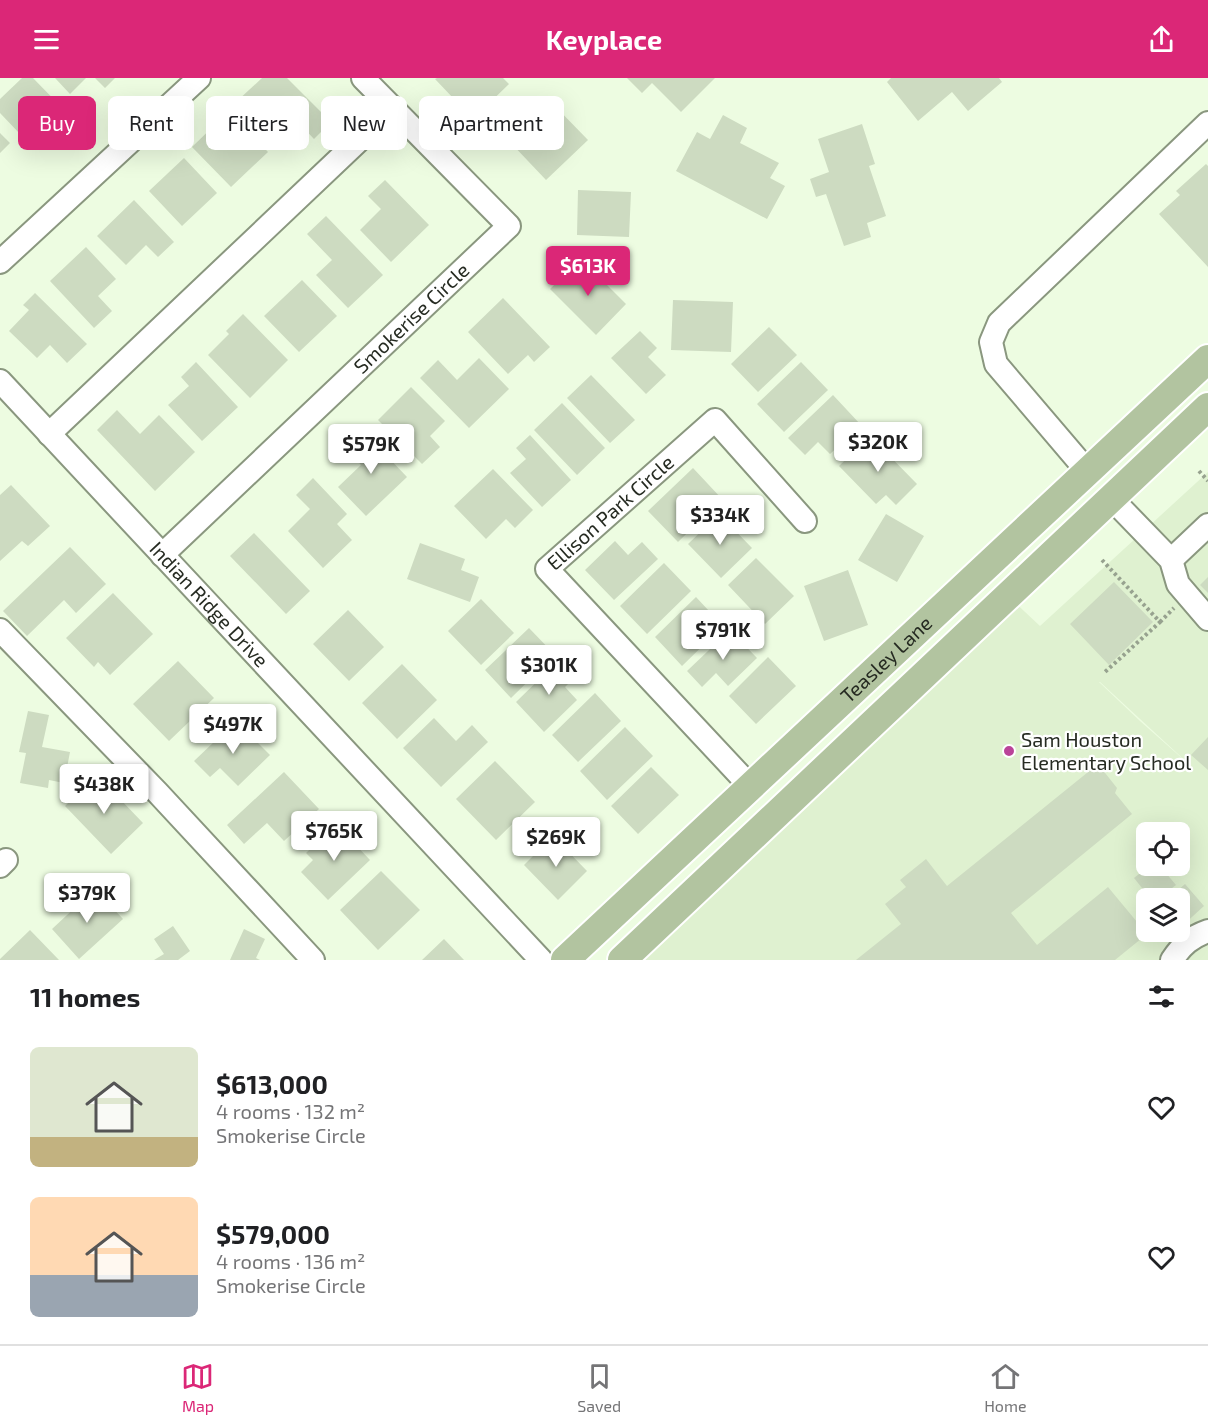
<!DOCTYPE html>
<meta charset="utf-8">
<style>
body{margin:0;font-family:"Exo 2",sans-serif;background:#f2f2f2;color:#202124;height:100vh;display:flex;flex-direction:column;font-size:22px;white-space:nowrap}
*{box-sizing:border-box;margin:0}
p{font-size:20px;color:#757577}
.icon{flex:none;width:33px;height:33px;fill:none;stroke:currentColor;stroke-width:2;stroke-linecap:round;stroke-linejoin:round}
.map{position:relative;height:882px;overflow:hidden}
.drawer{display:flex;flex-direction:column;background:#fff;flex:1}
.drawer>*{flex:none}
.guide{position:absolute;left:18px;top:18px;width:600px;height:54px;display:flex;gap:12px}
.tools{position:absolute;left:1136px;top:744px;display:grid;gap:12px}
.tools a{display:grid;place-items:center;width:54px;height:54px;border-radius:9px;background:#fff;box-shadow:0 6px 24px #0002;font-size:30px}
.price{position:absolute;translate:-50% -51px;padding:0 14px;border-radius:6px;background:#fff;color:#222;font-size:20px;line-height:39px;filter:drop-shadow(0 2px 3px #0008)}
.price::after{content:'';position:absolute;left:50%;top:36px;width:18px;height:14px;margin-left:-9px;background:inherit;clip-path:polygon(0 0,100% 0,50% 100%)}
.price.current{background:#db2777;color:#fff}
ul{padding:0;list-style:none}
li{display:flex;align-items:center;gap:18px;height:150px;padding:0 30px}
li span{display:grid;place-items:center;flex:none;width:168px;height:120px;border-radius:9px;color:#555}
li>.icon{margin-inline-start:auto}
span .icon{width:72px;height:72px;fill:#fffc;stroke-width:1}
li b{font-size:26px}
h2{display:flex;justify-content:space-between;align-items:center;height:72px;padding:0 30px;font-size:26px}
.chip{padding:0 21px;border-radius:9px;background:#fff;box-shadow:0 6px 24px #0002;font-size:21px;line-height:54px}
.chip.current{background:#db2777;color:#fff}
header{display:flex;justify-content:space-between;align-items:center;height:78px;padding:0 30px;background:#db2777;color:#fff;font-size:27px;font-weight:700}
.dock{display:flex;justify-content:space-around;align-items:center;height:84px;border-top:2px solid #e0e0e0;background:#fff;font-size:16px;color:#757577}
.dock a{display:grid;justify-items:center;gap:3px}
.dock .current{color:#db2777}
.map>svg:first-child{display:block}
</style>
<header><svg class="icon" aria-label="menu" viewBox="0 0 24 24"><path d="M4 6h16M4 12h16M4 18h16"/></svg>Keyplace<svg class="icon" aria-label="share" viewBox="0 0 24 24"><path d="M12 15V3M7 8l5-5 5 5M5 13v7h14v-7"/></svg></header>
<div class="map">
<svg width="1208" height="882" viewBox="0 0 1208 882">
<rect width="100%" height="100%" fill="#edfce1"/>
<path fill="#dff1d0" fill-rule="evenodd" d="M1208,394V882H623L1008,518L1040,548ZM1099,604H1100L1192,689L1140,643ZM1146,754H1179V788H1146ZM1146,820H1179V854H1146Z"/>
<path fill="#cddbc1" d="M22,0H33L72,40L56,57L39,40L21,57L0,35V21Z
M55,0H86L70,16Z
M95,0H115L105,10Z
M262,0H287L331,44L314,61L295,41L274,62L236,24Z
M437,0H503L509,6L473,41L435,1Z
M627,0H715L681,34L652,5L642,15Z
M891,0H999L1002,4L968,33L952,14L918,43L887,4Z
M551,24L588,62L546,102L510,64Z
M229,33L268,74L231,109L192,69Z
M723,37L747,50L740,65L779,85L770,100L785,108L767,141L676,93L697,54L710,61Z
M862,46L875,86L869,88L886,138L867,145L871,159L844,168L826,116L816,119L810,101L829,94L818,61Z
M0,55L10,65L0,75Z
M184,80L217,115L182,148L149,113Z
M1206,86L1208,88V189L1159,136L1180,117L1176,113Z
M385,102L429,147L391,184L360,152L381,131L368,118Z
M578,112L631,114L629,159L577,157Z
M134,122L174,164L158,179L146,167L126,187L97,158Z
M326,138L383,197L348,230L316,197L332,182L307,156Z
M86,169L116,201L98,218L112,233L94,250L50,203Z
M581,181L626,226L596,257L550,211Z
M302,202L337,238L299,274L264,238Z
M35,215L87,266L67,285L50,267L37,280L9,253L29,232L23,227Z
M503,220L550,269L534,284L528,277L508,296L468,254Z
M673,222L733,224L731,274L671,272Z
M243,236L288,282L250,320L208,277L229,256L226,253Z
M769,249L797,277L758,314L731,286Z
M640,253L657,270L648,279L666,297L646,316L611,280Z
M479,280L509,311L469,350L420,300L438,282L457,302Z
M196,284L238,329L202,363L168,327L189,308L181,299Z
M801,284L828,312L784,354L757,326Z
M591,297L635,342L610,365L567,320Z
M411,309L445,343L430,358L440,369L422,386L378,342Z
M833,317L861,347L830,376L818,364L805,377L788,360Z
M562,325L605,370L577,397L534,352Z
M117,332L140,356L159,337L195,374L155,413L97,352Z
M364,354L407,399L366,438L338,409L361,387L346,371Z
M530,357L571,402L542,429L510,395L526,381L516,370Z
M870,358L917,406L896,427L886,417L876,426L839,388Z
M693,390L722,421L678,464L648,433Z
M493,391L533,432L515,450L506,441L486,461L454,428Z
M313,400L347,436L337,446L352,462L323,490L288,453L310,431L296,417Z
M11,407L50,448L28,468L22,463L0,483V417Z
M719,436L752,470L721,500L688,466Z
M886,436L924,458L897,504L858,482Z
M254,455L310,513L286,536L230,478Z
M615,463L628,477L642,464L658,481L614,522L585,492Z
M420,465L465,481L461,492L479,499L470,524L407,501Z
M70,469L106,506L76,535L64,522L27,558L3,533Z
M756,480L794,518L765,546L728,507Z
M664,485L691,513L647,556L620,528Z
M848,492L868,547L824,563L804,508Z
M1208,499V515L1200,507Z
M1114,504L1153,544L1109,587L1070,546Z
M113,515L153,556L110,597L98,584L94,589L66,560Z
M696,519L723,548L682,588L655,559Z
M481,521L514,555L481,587L448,553Z
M348,532L384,569L349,603L313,566Z
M529,550L555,577L511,620L485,592Z
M730,552L757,580L728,608L716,595L702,609L687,593Z
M768,579L796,608L756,646L729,618Z
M561,580L577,597L565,609L577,622L544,654L516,624Z
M178,583L214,620L169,663L133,626Z
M402,586L437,622L397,661L362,625Z
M595,615L621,643L578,684L552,657Z
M28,633L49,637L42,669L70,674L64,705L49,702L48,710L20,705L26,675L19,674Z
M434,640L456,663L472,647L488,664L441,709L403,670Z
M236,643L270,677L238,708L220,690L210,699L194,683Z
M625,649L653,678L607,722L580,693Z
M1208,659V692L1191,677Z
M495,683L535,724L496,762L456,721Z
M1098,686L1117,710L1115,715L1132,736L1011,835L1037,867L1108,809L1147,856L1115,882H856L901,846L885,826L906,809L900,802L926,781L947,808Z
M651,689L679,717L638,756L611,728Z
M284,694L319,731L284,763L267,745L244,766L227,747Z
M97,697L143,745L111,776L65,728Z
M336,746L370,782L328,822L301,794L313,782L306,775Z
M553,758L587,793L558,822L524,787Z
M1149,788H1160L1176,807L1159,820H1150L1134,800Z
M381,793L420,832L378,872L340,832Z
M1185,806L1204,828L1181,849L1179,847V820H1169Z
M95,811L123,841L79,881L52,851Z
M173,848L190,873L178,882H154L164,876L154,861Z
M244,851L265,861L256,880L260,882H230Z
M30,852L59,882H0V881Z
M444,861L464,882H422Z"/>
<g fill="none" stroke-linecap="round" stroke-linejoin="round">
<defs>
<g id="minor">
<path d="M0,184L199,0"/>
<path id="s1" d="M0,303L541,882"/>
<path d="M49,356L393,30"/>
<path d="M1088,394L996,286L991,264L999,245L1208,45"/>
<path d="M1111,420L1171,482L1178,506L1208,541"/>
<path id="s2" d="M162,477L509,148L363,0"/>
<path d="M1171,482L1208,447"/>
<path d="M0,552L157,714L313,882"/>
<path id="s3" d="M750,708L547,491L715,342L805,443"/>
<path d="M0,788L6,782"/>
<path d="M1172,882C1182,867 1191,859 1208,853"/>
</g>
<g id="major">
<path id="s4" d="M565,882L1208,281"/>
<path d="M622,882L1208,329"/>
</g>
</defs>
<use href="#minor" stroke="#8a977f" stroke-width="26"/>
<use href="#major" stroke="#fff" stroke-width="32"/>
<path stroke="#97a28f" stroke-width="4" stroke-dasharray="3 3" stroke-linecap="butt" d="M1199,393L1208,403
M1102,482L1160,544L1105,594
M1160,544L1174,530"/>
<use href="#minor" stroke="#fff" stroke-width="22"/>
<use href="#major" stroke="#b2c4a0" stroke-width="28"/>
</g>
<circle fill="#ba4399" stroke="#fff" stroke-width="2" cx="1009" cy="673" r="6"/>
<g text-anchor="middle" stroke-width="4.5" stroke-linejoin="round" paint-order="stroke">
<g font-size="20" fill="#262b22" stroke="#fff">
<text dy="7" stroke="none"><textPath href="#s2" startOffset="344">Smokerise Circle</textPath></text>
<text dy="7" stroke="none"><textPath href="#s3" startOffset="382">Ellison Park Circle</textPath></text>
<text dy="7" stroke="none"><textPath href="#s1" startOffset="306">Indian Ridge Drive</textPath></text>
<text dy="7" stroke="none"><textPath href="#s4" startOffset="440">Teasley Lane</textPath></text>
</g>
<g font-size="20" fill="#262b22" stroke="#fff" text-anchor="start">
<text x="1021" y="669">Sam Houston<tspan x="1021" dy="23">Elementary School</tspan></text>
</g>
</g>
</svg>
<div class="tools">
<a><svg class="icon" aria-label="locate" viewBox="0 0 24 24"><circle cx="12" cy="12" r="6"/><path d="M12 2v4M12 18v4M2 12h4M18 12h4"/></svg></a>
<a><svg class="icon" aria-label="layers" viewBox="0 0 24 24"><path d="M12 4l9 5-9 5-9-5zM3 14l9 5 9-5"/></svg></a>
</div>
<b class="price current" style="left:588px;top:219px">$613K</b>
<b class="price" style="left:878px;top:395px">$320K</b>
<b class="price" style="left:371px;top:397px">$579K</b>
<b class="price" style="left:720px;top:468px">$334K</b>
<b class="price" style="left:723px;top:583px">$791K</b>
<b class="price" style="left:549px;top:618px">$301K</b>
<b class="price" style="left:233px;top:677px">$497K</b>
<b class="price" style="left:104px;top:737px">$438K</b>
<b class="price" style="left:334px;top:784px">$765K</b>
<b class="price" style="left:556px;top:790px">$269K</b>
<b class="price" style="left:87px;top:846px">$379K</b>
<div class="guide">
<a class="chip current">Buy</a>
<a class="chip">Rent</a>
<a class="chip">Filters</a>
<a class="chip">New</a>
<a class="chip">Apartment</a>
</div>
</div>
<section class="drawer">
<h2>11 homes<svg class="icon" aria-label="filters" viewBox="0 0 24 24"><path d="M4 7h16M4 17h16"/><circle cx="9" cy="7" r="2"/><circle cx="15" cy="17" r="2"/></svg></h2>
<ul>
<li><span style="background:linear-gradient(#dfe7d0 75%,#c2b280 0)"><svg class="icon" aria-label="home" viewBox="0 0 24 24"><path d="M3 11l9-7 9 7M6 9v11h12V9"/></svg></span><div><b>$613,000</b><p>4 rooms · 132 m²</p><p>Smokerise Circle</p></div><svg class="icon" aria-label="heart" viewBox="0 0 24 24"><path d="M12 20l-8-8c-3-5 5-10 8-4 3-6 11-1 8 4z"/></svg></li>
<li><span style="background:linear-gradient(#ffd9b3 65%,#9aa5b1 0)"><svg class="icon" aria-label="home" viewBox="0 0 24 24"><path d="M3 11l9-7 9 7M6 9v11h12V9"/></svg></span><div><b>$579,000</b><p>4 rooms · 136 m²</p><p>Smokerise Circle</p></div><svg class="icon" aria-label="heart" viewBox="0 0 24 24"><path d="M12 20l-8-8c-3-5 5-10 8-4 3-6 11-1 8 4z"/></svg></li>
</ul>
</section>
<nav class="dock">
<a class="current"><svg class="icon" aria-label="map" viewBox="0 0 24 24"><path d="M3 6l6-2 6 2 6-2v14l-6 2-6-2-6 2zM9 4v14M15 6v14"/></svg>Map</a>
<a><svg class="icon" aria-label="saved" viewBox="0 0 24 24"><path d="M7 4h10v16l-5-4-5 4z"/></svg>Saved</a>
<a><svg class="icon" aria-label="home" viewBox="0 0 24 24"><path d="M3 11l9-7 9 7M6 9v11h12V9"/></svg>Home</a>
</nav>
